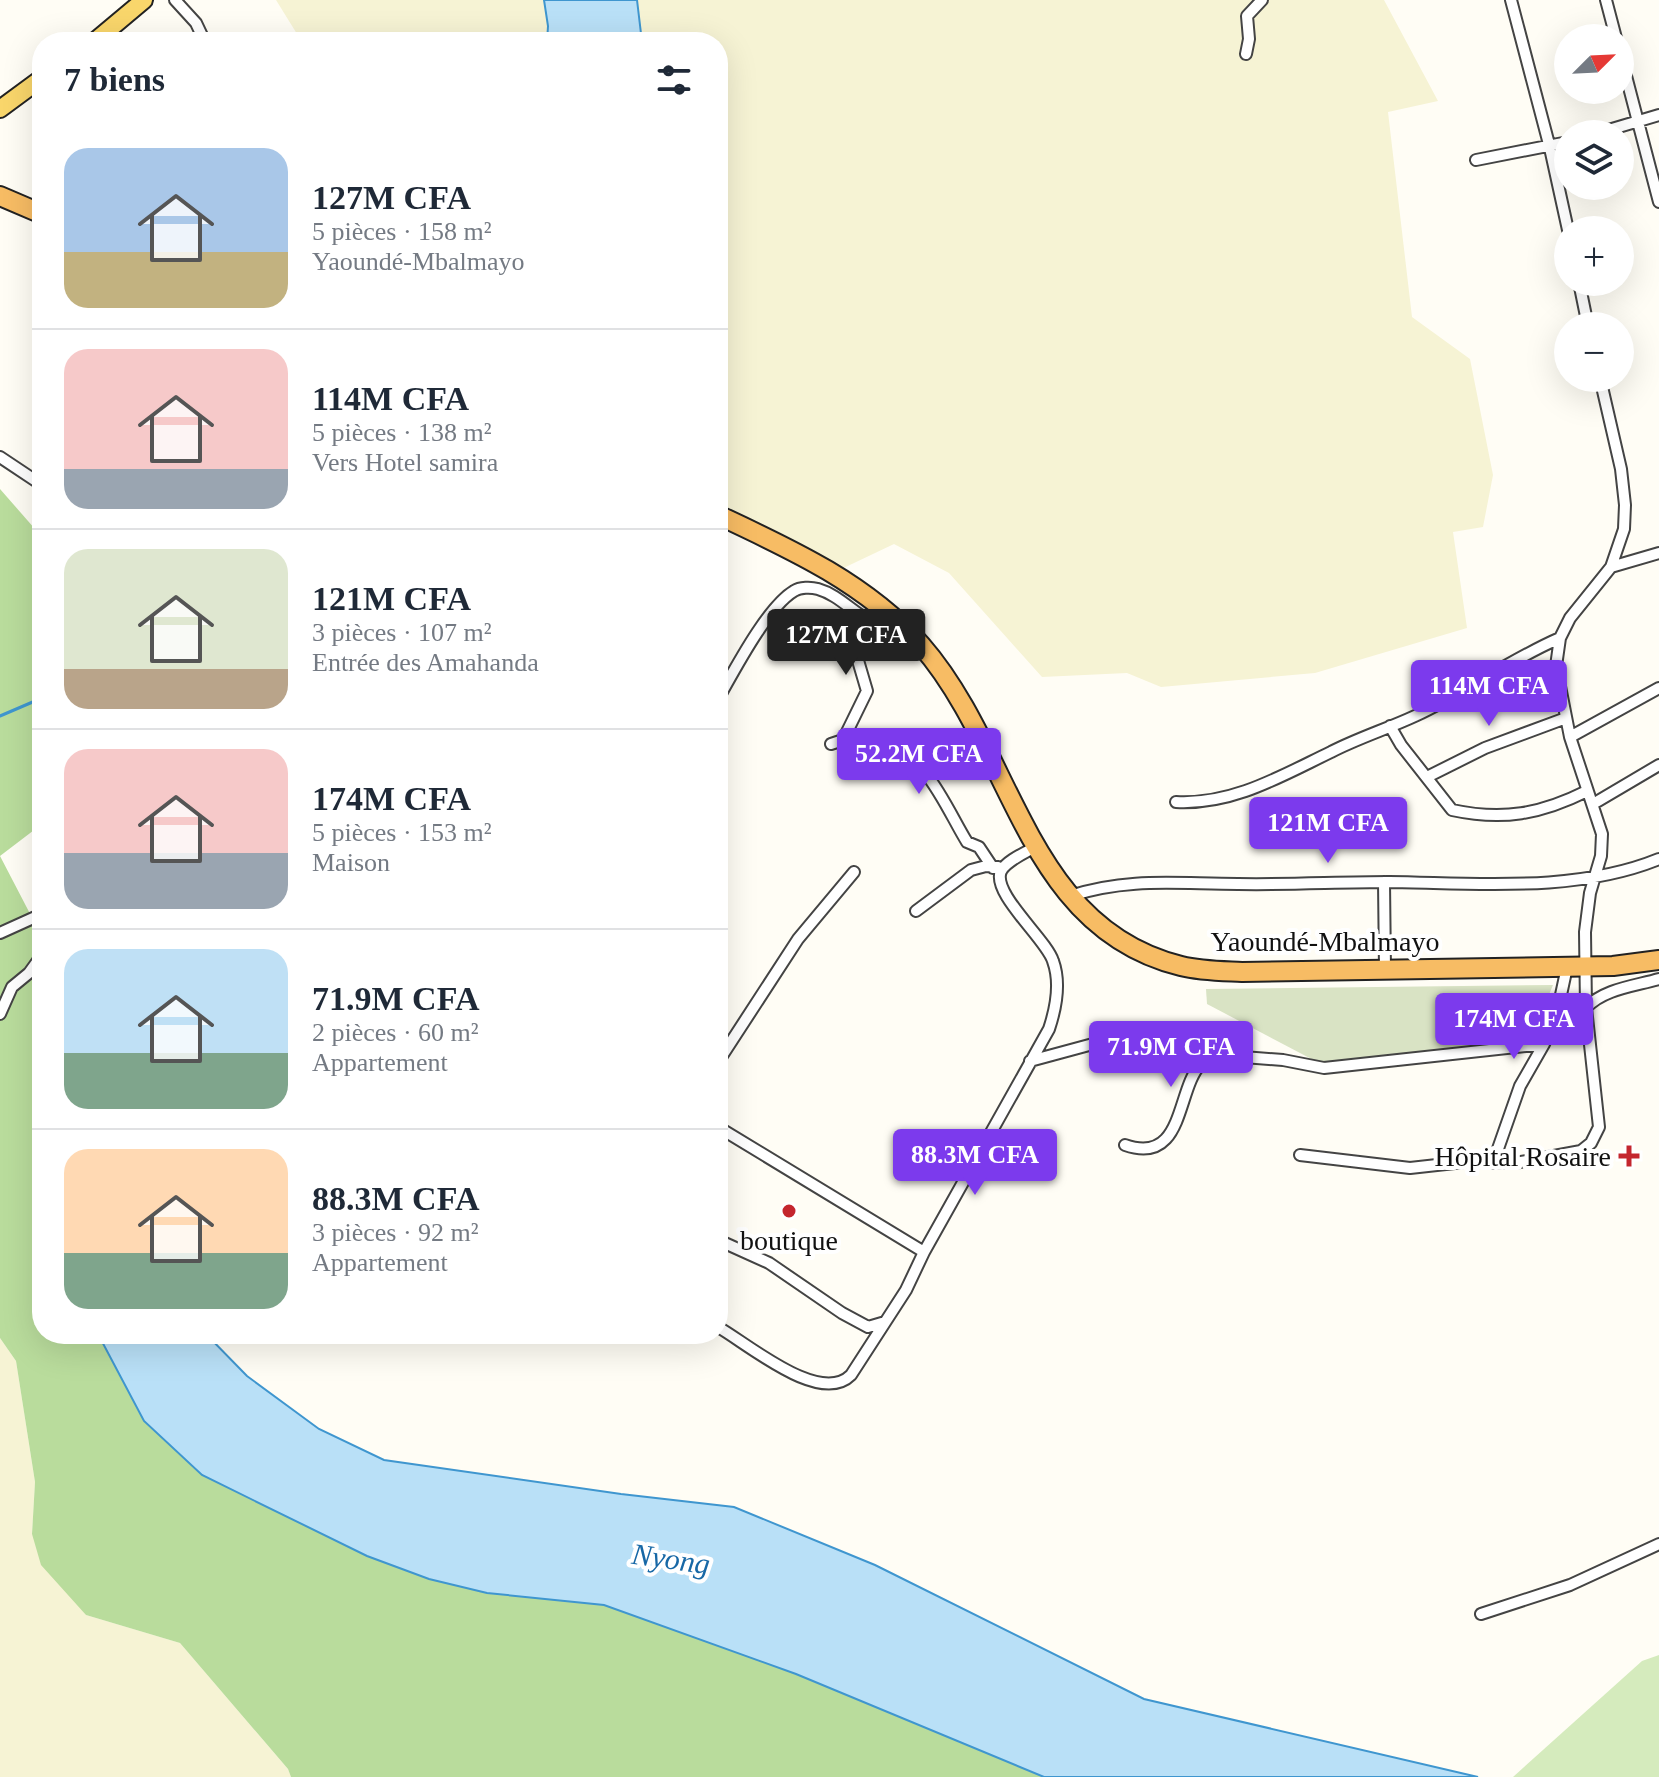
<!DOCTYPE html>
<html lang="fr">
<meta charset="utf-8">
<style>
body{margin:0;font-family:Georgia,serif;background:#f2f2f3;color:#1f2937;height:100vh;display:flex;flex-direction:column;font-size:30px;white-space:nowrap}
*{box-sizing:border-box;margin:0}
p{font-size:26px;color:#747a83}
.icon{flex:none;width:44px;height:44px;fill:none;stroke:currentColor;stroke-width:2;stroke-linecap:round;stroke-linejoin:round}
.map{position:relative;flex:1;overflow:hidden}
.side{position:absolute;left:32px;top:32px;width:696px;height:1312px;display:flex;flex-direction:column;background:#fff;border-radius:32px;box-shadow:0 8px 32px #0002}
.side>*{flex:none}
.needle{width:52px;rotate:66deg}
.tools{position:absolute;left:1554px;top:24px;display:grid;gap:16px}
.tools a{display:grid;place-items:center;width:80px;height:80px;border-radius:50%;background:#fff;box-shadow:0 8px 32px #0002;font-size:40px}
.price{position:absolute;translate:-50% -68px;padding:0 18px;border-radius:8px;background:#7c3aed;color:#fff;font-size:26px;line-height:52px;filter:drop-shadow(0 2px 4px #0008)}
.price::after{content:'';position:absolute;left:50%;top:48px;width:24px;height:18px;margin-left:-12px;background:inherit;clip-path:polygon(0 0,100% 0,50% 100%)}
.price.on{background:#222;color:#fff}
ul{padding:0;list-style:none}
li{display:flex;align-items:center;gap:24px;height:200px;padding:0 32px}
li+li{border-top:2px solid #e0e1e3}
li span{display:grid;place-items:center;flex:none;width:224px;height:160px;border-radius:24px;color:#555}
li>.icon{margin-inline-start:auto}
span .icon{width:96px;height:96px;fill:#fffc;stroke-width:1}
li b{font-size:34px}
h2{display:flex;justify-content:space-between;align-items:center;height:96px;padding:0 32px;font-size:34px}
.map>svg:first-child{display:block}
</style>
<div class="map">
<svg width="1659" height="1777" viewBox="0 0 1659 1777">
<rect width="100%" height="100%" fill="#fffdf5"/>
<path fill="#f6f3d4" d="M276,0H544L548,26L547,42H302Z
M637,0H1384L1438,101L1388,112L1412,317L1470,359L1493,475L1483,527L1453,532L1467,628L1315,673L1161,687L1127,673L1042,677L949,573L894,544L833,573L718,519V42H642Z
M0,1338L16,1361L35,1482L32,1534L86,1615L180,1643L288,1769L291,1777H0Z"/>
<path fill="#d5ebbd" d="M1659,1655V1777H1513L1642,1661Z"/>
<path fill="#b9dc9c" d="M0,489L42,537V824L0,856L39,931H42V1334H98L144,1421L367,1556L429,1579L487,1593L604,1605L796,1674L1044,1777H291L288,1769L180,1643L86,1615L41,1565L32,1534L35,1482L16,1361L0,1338Z"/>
<path fill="#d9e3c4" d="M1553,985L1526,1050L1321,1064L1207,1004L1206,989Z"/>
<path fill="#b9e0f7" stroke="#3f96cf" stroke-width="2" d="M544,0H637L642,42H547L548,26Z
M98,1334H206L247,1376L319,1429L384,1460L621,1494L734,1507L875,1565L1144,1699L1478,1777H1044L796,1674L604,1605L487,1593L429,1579L367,1556L202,1475L144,1421Z"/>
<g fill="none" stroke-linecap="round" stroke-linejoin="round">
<path stroke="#3f96cf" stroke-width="3" d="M0,716L42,698"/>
<defs>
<path id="minor" d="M175,0L196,23L205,42
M1511,0L1550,148L1568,230
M1606,0L1616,38
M1620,53L1659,202
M1246,54L1249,39L1247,16L1262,0
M1595,134L1659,115
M1476,160L1568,142
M1579,282L1588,326
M0,457L42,485
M1611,567L1659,553
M718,699C734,671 767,607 794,591C800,587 811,587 818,589C839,595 853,613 872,622L892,616
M1390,726L1401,745L1452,810C1503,821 1541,814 1587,791
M1570,737L1659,688
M843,740C861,751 868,743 886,746C927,755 947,810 967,842L979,847L993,868
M831,744L843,740L867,691L857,657L872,635V622
M1427,777L1485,748L1566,718
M1176,802C1233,805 1281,776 1331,752C1358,738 1387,729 1415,716C1465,693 1509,660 1560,638
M1593,804L1659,765
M1384,882L1385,970
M1070,896C1129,877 1177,884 1238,884C1288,885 1339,882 1389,882C1477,883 1576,893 1659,859
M916,911L971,870L986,866L998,867
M0,933L42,914
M1586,1008C1603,989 1635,986 1659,979
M0,1014L12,987L29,973L42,955
M1030,1061L1104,1041L1165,1045L1218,1055L1283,1060L1324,1068L1544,1044
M718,1062L798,939L854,872
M718,1127L924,1252
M1125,1145C1185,1166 1176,1089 1201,1064C1205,1060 1213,1057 1218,1055
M1300,1155L1410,1168L1473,1161L1515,1163L1581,1151L1591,1143L1599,1127L1586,1008L1585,932L1590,893L1601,856L1602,834L1570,737L1556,666L1560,638L1570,618L1611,567L1624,529L1625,505L1621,469L1600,378
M1493,1163L1520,1086L1544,1044L1556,1018L1567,967
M718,1240L769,1263L842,1313L868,1327L885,1322
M718,1327C748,1344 820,1406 851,1375L906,1290L924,1252L1049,1029C1056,1008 1061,983 1053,961C1046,939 991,893 1001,871C1007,860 1027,852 1037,846
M1481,1614L1570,1585L1659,1544"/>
<path id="primary" d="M94,42L144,0
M0,109L42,78"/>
<path id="trunk" d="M0,196L42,214
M718,515C791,549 867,584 921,645C1014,751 1025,928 1181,966C1201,971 1222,971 1242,972L1613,966L1659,960"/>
</defs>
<use href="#minor" stroke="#444" stroke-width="14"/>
<use href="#primary" stroke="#222" stroke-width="20"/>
<use href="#trunk" stroke="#222" stroke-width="22"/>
<use href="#minor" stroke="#fff" stroke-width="10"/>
<use href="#primary" stroke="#f9d66b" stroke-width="16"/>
<use href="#trunk" stroke="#f7bc64" stroke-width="18"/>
</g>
<g fill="#c4262e" stroke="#fff" stroke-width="3">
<path d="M1625 1144h8v8h8v8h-8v8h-8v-8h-8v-8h8z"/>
<circle cx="789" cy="1211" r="8"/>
</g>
<g text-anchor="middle" stroke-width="8" stroke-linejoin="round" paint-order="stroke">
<g font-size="28" fill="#111" stroke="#fff">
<text x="1325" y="951">Yaoundé-Mbalmayo</text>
</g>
<g font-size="28" fill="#111" stroke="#fff" text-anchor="end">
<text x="1611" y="1166">Hôpital Rosaire</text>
<text x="789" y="1250" text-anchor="middle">boutique</text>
</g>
<g font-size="30" font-style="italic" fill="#1768a6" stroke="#fff">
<text transform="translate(671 1559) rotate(8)" y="10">Nyong</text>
</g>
</g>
</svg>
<div class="tools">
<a><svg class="needle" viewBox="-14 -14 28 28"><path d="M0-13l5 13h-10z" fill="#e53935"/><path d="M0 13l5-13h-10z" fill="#747a83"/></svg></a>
<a><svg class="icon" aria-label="layers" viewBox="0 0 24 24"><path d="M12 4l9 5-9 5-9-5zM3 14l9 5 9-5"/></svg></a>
<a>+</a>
<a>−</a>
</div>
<b class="price on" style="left:846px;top:677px">127M CFA</b>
<b class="price" style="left:1489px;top:728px">114M CFA</b>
<b class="price" style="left:919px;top:796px">52.2M CFA</b>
<b class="price" style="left:1328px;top:865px">121M CFA</b>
<b class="price" style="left:1514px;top:1061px">174M CFA</b>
<b class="price" style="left:1171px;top:1089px">71.9M CFA</b>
<b class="price" style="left:975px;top:1197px">88.3M CFA</b>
<section class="side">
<h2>7 biens<svg class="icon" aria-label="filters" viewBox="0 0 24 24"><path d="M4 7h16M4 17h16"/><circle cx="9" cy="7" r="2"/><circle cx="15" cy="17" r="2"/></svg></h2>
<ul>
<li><span style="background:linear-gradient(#a9c7e8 65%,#c2b280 0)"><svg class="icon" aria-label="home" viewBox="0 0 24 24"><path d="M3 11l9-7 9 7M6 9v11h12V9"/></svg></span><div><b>127M CFA</b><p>5 pièces · 158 m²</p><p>Yaoundé-Mbalmayo</p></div></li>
<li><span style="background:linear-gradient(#f6c9c9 75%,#9aa5b1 0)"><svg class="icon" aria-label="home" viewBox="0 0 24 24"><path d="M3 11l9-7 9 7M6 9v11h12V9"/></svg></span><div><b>114M CFA</b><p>5 pièces · 138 m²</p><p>Vers Hotel samira</p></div></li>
<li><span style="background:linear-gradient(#dfe7d0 75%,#b9a48a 0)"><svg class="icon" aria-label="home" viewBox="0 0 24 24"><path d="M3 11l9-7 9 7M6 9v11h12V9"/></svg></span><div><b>121M CFA</b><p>3 pièces · 107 m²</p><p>Entrée des Amahanda</p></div></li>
<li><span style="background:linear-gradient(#f6c9c9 65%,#9aa5b1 0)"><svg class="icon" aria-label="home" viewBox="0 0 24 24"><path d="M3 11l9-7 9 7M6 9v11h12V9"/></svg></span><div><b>174M CFA</b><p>5 pièces · 153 m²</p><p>Maison</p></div></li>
<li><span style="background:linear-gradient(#bfe0f5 65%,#7fa58c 0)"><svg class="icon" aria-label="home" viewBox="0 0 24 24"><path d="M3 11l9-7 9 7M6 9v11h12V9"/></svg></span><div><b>71.9M CFA</b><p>2 pièces · 60 m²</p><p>Appartement</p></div></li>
<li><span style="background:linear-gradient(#ffd9b3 65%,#7fa58c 0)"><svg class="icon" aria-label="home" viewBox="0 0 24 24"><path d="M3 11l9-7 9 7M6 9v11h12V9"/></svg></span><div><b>88.3M CFA</b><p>3 pièces · 92 m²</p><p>Appartement</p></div></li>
</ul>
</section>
</div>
